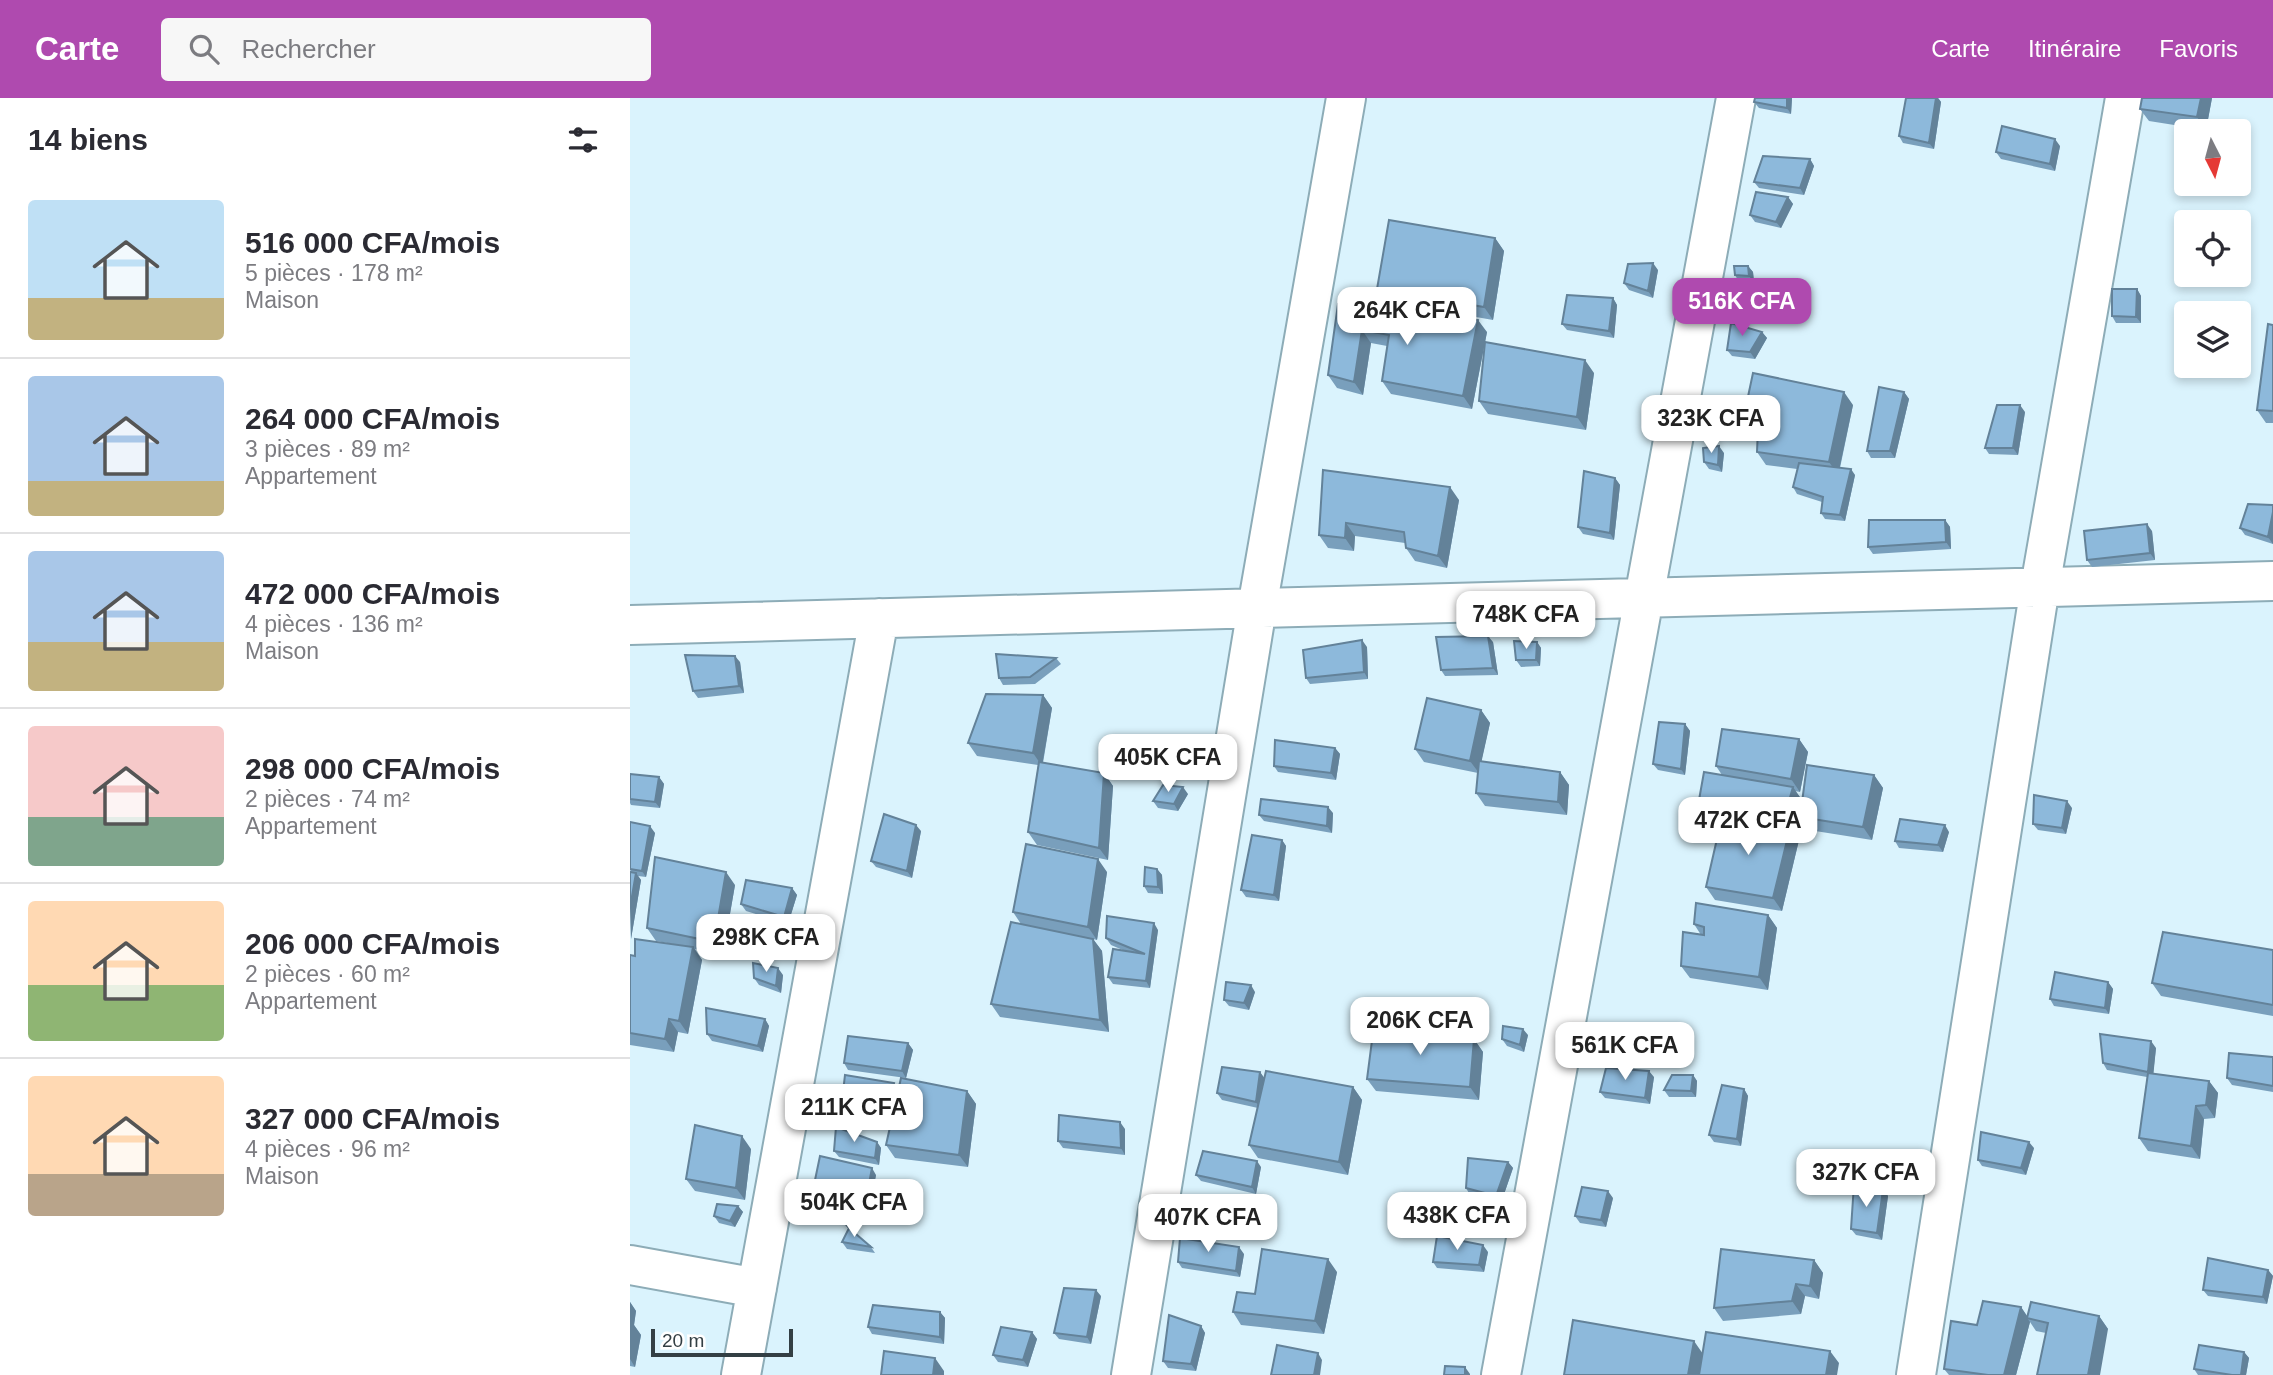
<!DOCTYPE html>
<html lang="fr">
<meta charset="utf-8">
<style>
body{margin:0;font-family:Arial,sans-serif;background:#f7f7f7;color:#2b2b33;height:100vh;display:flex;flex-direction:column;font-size:26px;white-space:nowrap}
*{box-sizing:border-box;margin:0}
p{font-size:23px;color:#7c7c81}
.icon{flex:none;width:38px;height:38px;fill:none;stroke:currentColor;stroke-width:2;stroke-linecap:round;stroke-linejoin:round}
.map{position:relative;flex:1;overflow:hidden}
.panel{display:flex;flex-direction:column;background:#fff;width:630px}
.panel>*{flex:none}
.needle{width:46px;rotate:174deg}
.controls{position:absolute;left:1544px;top:21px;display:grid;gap:14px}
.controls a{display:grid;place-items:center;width:77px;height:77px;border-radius:7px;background:#fff;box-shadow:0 4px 10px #0003;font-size:35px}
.scale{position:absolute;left:21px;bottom:18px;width:142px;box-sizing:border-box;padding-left:7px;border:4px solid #333f44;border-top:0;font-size:19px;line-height:24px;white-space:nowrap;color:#333f44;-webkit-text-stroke:5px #fff;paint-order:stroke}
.price{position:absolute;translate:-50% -60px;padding:0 16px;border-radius:14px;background:#fff;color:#222;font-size:23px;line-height:46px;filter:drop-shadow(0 2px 4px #0008)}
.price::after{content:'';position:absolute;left:50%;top:42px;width:21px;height:16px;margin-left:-10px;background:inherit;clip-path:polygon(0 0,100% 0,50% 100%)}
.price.current{background:#af4aaf;color:#fff}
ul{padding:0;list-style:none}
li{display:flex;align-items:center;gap:21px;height:175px;padding:0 28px}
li+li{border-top:2px solid #e1e1e2}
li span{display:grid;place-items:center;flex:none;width:196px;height:140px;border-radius:7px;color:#555}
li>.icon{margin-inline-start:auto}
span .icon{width:84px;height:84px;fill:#fffc;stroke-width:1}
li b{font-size:30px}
h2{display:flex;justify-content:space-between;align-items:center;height:84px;padding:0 28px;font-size:30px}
header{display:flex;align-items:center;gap:42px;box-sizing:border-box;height:98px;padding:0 35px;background:#af4aaf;color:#fff}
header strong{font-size:33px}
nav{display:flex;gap:38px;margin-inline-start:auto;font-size:24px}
.search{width:490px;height:63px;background:#f7f7f7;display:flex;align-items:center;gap:18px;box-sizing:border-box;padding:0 24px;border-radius:7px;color:#7c7c81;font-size:26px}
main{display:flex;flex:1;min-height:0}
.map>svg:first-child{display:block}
</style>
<header>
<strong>Carte</strong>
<div class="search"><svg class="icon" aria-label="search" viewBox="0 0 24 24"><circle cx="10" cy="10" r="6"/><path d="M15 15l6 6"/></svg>Rechercher</div>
<nav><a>Carte</a><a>Itinéraire</a><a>Favoris</a></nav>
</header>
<main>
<section class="panel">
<h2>14 biens<svg class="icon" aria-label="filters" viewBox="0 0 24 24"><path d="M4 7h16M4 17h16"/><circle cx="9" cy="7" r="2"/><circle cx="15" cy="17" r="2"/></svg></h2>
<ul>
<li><span style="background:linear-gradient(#bfe0f5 70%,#c2b280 0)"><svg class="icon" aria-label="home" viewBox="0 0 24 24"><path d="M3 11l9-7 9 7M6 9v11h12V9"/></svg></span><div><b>516 000 CFA/mois</b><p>5 pièces · 178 m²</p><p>Maison</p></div></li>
<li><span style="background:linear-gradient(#a9c7e8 75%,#c2b280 0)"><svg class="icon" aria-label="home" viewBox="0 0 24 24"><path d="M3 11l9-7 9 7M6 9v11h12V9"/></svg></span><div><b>264 000 CFA/mois</b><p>3 pièces · 89 m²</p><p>Appartement</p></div></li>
<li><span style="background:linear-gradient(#a9c7e8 65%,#c2b280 0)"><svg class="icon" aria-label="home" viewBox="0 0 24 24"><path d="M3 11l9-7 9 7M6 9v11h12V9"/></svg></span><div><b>472 000 CFA/mois</b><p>4 pièces · 136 m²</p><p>Maison</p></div></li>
<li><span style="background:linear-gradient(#f6c9c9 65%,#7fa58c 0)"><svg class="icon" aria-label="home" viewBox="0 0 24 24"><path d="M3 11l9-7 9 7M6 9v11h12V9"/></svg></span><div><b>298 000 CFA/mois</b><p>2 pièces · 74 m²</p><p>Appartement</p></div></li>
<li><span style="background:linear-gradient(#ffd9b3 60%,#8fb573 0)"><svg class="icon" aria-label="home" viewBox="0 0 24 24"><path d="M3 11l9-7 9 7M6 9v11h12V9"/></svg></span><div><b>206 000 CFA/mois</b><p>2 pièces · 60 m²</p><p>Appartement</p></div></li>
<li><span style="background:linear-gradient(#ffd9b3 70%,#b9a48a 0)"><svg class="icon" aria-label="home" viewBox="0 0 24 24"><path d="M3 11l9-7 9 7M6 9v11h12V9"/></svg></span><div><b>327 000 CFA/mois</b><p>4 pièces · 96 m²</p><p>Maison</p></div></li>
</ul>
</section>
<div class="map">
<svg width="1643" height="1277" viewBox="0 0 1643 1277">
<rect width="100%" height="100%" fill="#daf3fd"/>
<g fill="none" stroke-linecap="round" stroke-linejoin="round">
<defs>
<path id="minor" d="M0,527L1643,483
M0,1167L127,1190
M111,1277L249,520
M501,1277L627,510L716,0
M871,1277L1106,0
M1286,1277L1410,489L1495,0"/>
</defs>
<use href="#minor" stroke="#8dacb7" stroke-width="42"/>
<use href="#minor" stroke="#fff" stroke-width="38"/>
</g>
<path fill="#799fbc" d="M1125,0H1162L1161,16L1129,10L1124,4Z
M1306,0H1308L1311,4L1304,51L1273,45L1269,38Z
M1512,0H1582L1576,32L1519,23L1510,11Z
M1430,48L1425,73L1371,61L1366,54Z
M1180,61L1184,68L1174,97L1129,90L1124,84Z
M1158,99L1163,106L1151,130L1125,124L1120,117Z
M865,140L874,153L863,222L756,203L747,191Z
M1118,168L1123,174L1124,184H1109L1105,177Z
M1028,172L1023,200L999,192L994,185Z
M1507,191L1511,198V225H1486L1482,218Z
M983,200L987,207L984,240L937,232L932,226Z
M708,206L857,234L842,311L761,296L752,283L757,248L741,245L733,297L707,290L698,277Z
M1643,227V325H1636L1627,312Z
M1132,234L1137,240L1125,261L1102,258L1097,252Z
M964,275L956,332L858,316L849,303Z
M1274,294L1279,301L1265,360H1241L1237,353Z
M1223,307L1210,370L1225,377L1215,423L1195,421L1191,415L1192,404L1167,396L1163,389L1167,371L1136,367L1127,354L1128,341L1121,340L1112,327Z
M1395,314L1388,357L1359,356L1355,350Z
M1094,355L1092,374L1079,371L1074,364Z
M693,372L829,402L817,470L785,463L776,450L775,445L725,438L724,453L698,450L689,437Z
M985,380L990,387L984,442L953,436L948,429Z
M1643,407V446L1615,437L1610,430Z
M1315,422L1320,429L1321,451L1243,456L1238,449Z
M1522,433L1525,462L1462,469L1457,462Z
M863,544L868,577L815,578L811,572Z
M907,544L911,550L910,568L891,569L886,562Z
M737,549L738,581L680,586L676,580Z
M426,560L431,566L405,586L373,587L369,580Z
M110,564L114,595L68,600L63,593Z
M413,597L422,610L413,665L474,675L483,688L478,762L407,747L398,734L408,667L347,658L338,645Z
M851,612L860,625L851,664L930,674L939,687L937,717L855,708L846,695L848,675L794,664L785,651Z
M1055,626L1060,633L1055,677L1028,672L1023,666Z
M1169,641L1178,654L1170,694L1165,693L1172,702L1164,730L1078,715L1069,702L1092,677L1086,668Z
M705,650L710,656L706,682L648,674L644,668Z
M0,676L29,679L34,686L30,710L1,707L0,705Z
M1244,677L1253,690L1242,742L1179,732L1170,719Z
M558,696L548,713L528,710L523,703Z
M1442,710L1436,736L1408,732L1403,726Z
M703,715L702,735L634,723L629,717Z
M0,724L25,735L16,779L8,778L11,782L1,841Z
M291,733L282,780L246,769L241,763Z
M1319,734L1313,754L1269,750L1265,743Z
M652,742L656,748L649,803L616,799L611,792Z
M1169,742L1152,813L1085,802L1076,789Z
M527,771L532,777L533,796L518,795L514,788Z
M477,774L467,842L463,841L472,853L479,934L370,919L361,906L391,826L383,814Z
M105,787L93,856L65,851L72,862L58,936L48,934L44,954L0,947V857L5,858L43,846L26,843L17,830Z
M162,790L167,797L158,826L116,813L111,806Z
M1138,817L1147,830L1138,892L1060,880L1051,868L1071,837L1064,826Z
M528,832L520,890L483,886L478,879L495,853L481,847L476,840Z
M1643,852V918L1531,898L1522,885Z
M153,877L151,895L129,887L124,880Z
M1478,884L1483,891L1479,916L1424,908L1420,901Z
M625,894L619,912L599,908L594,902Z
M135,921L139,928L133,954L82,943L77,936Z
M898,937L894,954L877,948L872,941Z
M844,941L853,954L849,1002L746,993L737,981Z
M278,945L283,952L276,980L218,972L214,965Z
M1526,950L1523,976L1579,983L1588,995L1585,1020L1574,1021L1570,1061L1518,1053L1509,1040L1517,979L1477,972L1473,965Z
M1643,959V994L1602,987L1597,980Z
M630,974L634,980L723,989L732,1002L718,1077L628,1060L619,1047L628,1010L592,1002L587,995Z
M1063,977L1067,983L1066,999H1039L1034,992Z
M1024,979L1020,1006L975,1000L970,994Z
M264,985L269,991L337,993L346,1006L338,1069L265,1060L256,1047L266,1001L262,1016L217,1010L212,1003Z
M1114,991L1118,998L1111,1048L1084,1044L1079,1037Z
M495,1031V1057L433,1050L428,1043Z
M247,1044L251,1050L249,1067L209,1059L204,1053Z
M1404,1050L1396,1077L1352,1068L1348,1062Z
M121,1051L115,1102L65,1093L56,1081Z
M878,1064L883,1070L871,1105L840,1097L836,1090Z
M631,1069L626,1096L571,1083L566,1077Z
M246,1077L241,1102L190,1088L185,1082Z
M1253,1092L1258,1098L1252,1142L1226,1137L1221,1131Z
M983,1100L976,1129L950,1125L945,1118Z
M197,1104L228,1118L224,1134L241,1149L245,1155L217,1151L212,1144L219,1131Z
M108,1108L113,1114L105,1129L89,1125L84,1118Z
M858,1154L854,1174L807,1170L803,1164Z
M614,1156L610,1179L552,1170L548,1164Z
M1184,1162L1193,1175L1189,1201L1175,1198L1171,1216L1093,1223L1084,1210Z
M1638,1172L1643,1178L1637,1206L1578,1198L1573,1192Z
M707,1174L694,1236L611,1227L603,1214L625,1196Z
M471,1198L461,1246L429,1241L424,1235Z
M0,1204L6,1213L4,1227L11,1237L5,1269L0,1268Z
M1391,1209L1397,1218H1469L1478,1231L1416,1235L1406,1233L1400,1224L1386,1277H1319L1314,1271L1347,1227Z
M310,1214L315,1220L314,1246L242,1236L238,1229Z
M571,1228L575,1235L566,1273L538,1270L533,1263Z
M402,1234L407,1241L398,1269L368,1264L363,1257Z
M1614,1254L1619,1260L1616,1277H1568L1564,1271Z"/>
<path fill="#638299" d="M1157,0H1162L1161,16L1157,10Z
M1306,0H1308L1311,4L1304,51L1299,45Z
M1571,0H1582L1576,32L1567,19Z
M1425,41L1430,48L1425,73L1420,66Z
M1180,61L1184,68L1174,97L1170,90Z
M1158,99L1163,106L1151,130L1146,124Z
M865,140L874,153L863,222L854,209Z
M1023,165L1028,172L1023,200L1018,193Z
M1118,168L1123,174L1124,184L1119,178Z
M1507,191L1511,198V225L1506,219Z
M983,200L987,207L984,240L979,233Z
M848,222L857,234L842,311L833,298Z
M732,232L741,245L733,297L724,284Z
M1132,234L1137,240L1125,261L1120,254Z
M955,262L964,275L956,332L947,319Z
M1214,294L1223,307L1208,377L1199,364Z
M1274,294L1279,301L1265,360L1260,353Z
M1390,307L1395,314L1388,357L1383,350Z
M1089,348L1094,355L1092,374L1088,367Z
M1221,371L1225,377L1215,423L1210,417Z
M985,380L990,387L984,442L980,435Z
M820,389L829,402L817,470L808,458Z
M1643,414V446L1638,439Z
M1315,422L1320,429L1321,451L1316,444Z
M716,425L725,438L724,453L715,440Z
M1517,426L1522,433L1525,462L1520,455Z
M858,538L863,544L868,577L863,570Z
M732,542L737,549L738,581L734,574Z
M907,544L911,550L910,568L906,562Z
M105,558L110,564L114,595L109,588Z
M413,597L422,610L412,668L403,655Z
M851,612L860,625L849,675L840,663Z
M1055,626L1060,633L1055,677L1051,671Z
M1169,641L1178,654L1170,694L1161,681Z
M705,650L710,656L706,682L701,675Z
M930,674L939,687L937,717L928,704Z
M474,675L483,688L478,762L469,750Z
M1244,677L1253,690L1242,742L1233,729Z
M29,679L34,686L30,710L25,704Z
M553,689L558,696L548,713L544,706Z
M1163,689L1172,702L1164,730L1155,717Z
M1437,703L1442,710L1436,736L1432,730Z
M698,709L703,715L702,735L697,728Z
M286,727L291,733L282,780L277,773Z
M1315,727L1319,734L1313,754L1308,747Z
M20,728L25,735L16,779L12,773Z
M1160,730L1169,742L1152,813L1143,800Z
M652,742L656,748L649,803L644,797Z
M468,761L477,774L467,842L458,829Z
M527,771L532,777L533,796L528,789Z
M96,774L105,787L93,856L84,844Z
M6,775L11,782L1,841L0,810Z
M162,790L167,797L158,826L154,819Z
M1138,817L1147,830L1138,892L1129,879Z
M524,825L528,832L520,890L516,883Z
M463,841L472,853L479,934L470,922Z
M63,849L72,862L58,936L49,923Z
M148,870L153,877L151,895L146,888Z
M1478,884L1483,891L1479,916L1475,910Z
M621,887L625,894L619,912L614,905Z
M39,921L48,934L44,954L35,941Z
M135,921L139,928L133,954L128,948Z
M893,931L898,937L894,954L890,947Z
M844,941L853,954L849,1002L840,989Z
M1521,943L1526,950L1523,980L1518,974Z
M278,945L283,952L276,980L272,973Z
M1019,973L1024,979L1020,1006L1015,1000Z
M630,974L635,981L630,1010L626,1004Z
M1063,977L1067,983L1066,999L1061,993Z
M1579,983L1588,995L1585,1020L1576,1007Z
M264,985L269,992L262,1016L257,1010Z
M723,989L732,1002L718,1077L709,1064Z
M1114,991L1118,998L1111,1048L1107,1041Z
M337,993L346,1006L338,1069L329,1057Z
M1566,1008L1574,1021L1570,1061L1561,1048Z
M490,1024L495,1031V1057L491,1050Z
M112,1038L121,1051L115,1102L106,1090Z
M247,1044L251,1050L249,1067L245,1060Z
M1399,1044L1404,1050L1396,1077L1391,1070Z
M627,1063L631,1069L626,1096L622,1089Z
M878,1064L883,1070L871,1105L866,1098Z
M242,1070L246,1077L241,1102L237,1096Z
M1253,1092L1258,1098L1252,1142L1247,1135Z
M978,1093L983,1100L976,1129L971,1122Z
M108,1108L113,1114L105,1129L100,1123Z
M223,1111L228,1118L224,1136L219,1130Z
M853,1147L858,1154L854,1174L849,1167Z
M609,1149L614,1156L610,1179L606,1173Z
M698,1161L707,1174L694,1236L685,1223Z
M1184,1162L1193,1175L1189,1201L1180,1188Z
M1638,1172L1643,1178L1637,1206L1633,1199Z
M1166,1186L1175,1198L1171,1216L1162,1203Z
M466,1192L471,1198L461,1246L457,1239Z
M0,1204L6,1213L4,1227L11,1237L5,1269L0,1261Z
M1391,1209L1399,1221L1397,1220L1400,1224L1386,1277H1374Z
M310,1214L315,1220L314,1246L310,1239Z
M1469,1218L1478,1231L1470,1277H1458Z
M571,1228L575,1235L566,1273L561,1266Z
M402,1234L407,1241L398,1269L393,1262Z
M1064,1243L1073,1256L1069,1277H1058Z
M1200,1253L1209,1265L1207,1277H1196Z
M1614,1254L1619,1260L1616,1277H1611Z
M688,1255L692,1262L690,1277H684Z
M305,1260L314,1273V1277H303Z
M835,1269L840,1276V1277H835Z"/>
<path fill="#8db9db" stroke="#638299" stroke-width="2" d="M1125,0H1157V10L1124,4Z
M1276,0H1306L1299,45L1269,38Z
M1512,0H1571L1567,19L1510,11Z
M1372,28L1425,41L1420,66L1366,54Z
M1133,58L1180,61L1170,90L1124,84Z
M1126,94L1158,99L1146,124L1120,117Z
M759,122L865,140L854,209L747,191Z
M1023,165L1018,193L994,185L998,166Z
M1104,168H1118L1119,178L1105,177Z
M1482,191H1507L1506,219L1482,218Z
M937,197L983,200L979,233L932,226Z
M708,206L848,222L833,298L752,283L759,237L732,232L724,284L698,277Z
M1101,225L1132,234L1120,254L1097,252Z
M1638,226L1643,227V313L1627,312Z
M855,244L955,262L947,319L849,303Z
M1123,275L1214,294L1199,364L1127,354L1128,330L1112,327Z
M1249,289L1274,294L1260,353H1237Z
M1367,307H1390L1383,350H1355Z
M1089,348L1088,367L1074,364L1073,350Z
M1169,365L1221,371L1210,417L1191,415L1193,399L1163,389Z
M693,372L820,389L808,458L776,450L774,434L716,425L715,440L689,437Z
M954,373L985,380L980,435L948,429Z
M1618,406L1643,407V414L1638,439L1610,430Z
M1239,422H1315L1316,444L1238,449Z
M1517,426L1520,455L1457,462L1454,433Z
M858,538L863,570L811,572L806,539Z
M732,542L734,574L676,580L673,552Z
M884,543L907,544L906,562H886Z
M366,556L426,560L400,579L369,580Z
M55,557L105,558L109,588L63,593Z
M356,596L413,597L403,655L338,645Z
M797,600L851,612L840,663L785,651Z
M1029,624L1055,626L1051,671L1023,666Z
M1092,631L1169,641L1161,681L1086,668Z
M645,642L705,650L701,675L644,668Z
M849,663L930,674L928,704L846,695Z
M409,664L474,675L469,750L398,734Z
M1177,667L1244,677L1233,729L1170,719Z
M1074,674L1163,689L1155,717L1069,702Z
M0,676L29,679L25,704L0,701Z
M533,687L553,689L544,706L523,703Z
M1404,697L1437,703L1432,730L1403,726Z
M631,701L698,709L697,728L629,717Z
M254,716L286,727L277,773L241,763Z
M1092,719L1160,730L1143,800L1076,789Z
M1270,721L1315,727L1308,747L1265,743Z
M0,724L20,728L12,773L0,771Z
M622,737L652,742L644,797L611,792Z
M396,746L468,761L458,829L383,814Z
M25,759L96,774L84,844L17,830Z
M515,769L527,771L528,789L514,788Z
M0,774L6,775L0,810Z
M116,782L162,790L154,819L111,806Z
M1066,805L1138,817L1129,879L1051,868L1053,834L1074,837V829L1064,826Z
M477,818L524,825L516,883L478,879L483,851L515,856L476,840Z
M381,824L463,841L470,922L361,906Z
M1533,834L1643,852V907L1522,885Z
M5,841L63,849L49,923L39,921L35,941L0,935V857L5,858Z
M123,865L148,870L146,888L124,880Z
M1425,874L1478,884L1475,910L1420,901Z
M596,884L621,887L614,905L594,902Z
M76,910L135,921L128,948L77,936Z
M744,927L844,941L840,989L737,981Z
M873,928L893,931L890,947L872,941Z
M1470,936L1521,943L1518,974L1473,965Z
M218,938L278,945L272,973L214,965Z
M1599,955L1643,959V988L1597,980Z
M592,969L630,974L626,1004L587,995Z
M976,970L1019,973L1015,1000L970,994Z
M636,973L723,989L709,1064L619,1047Z
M1518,975L1579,983L1576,1007L1566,1008L1561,1048L1509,1040Z
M215,977L264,985L257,1010L212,1003Z
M1042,977H1063L1061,993L1034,992Z
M271,980L337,993L329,1057L256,1047Z
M1092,987L1114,991L1107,1041L1079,1037Z
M429,1017L490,1024L491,1050L428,1043Z
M65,1027L112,1038L106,1090L56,1081Z
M206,1029L247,1044L245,1060L204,1053Z
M1351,1034L1399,1044L1391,1070L1348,1062Z
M573,1053L627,1063L622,1089L566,1077Z
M190,1058L242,1070L237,1096L185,1082Z
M838,1060L878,1064L866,1098L836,1090Z
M1224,1086L1253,1092L1247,1135L1221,1131Z
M952,1089L978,1093L971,1122L945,1118Z
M209,1099L223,1111L219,1130L197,1104Z
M87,1106L108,1108L100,1123L84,1118Z
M219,1130L241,1149L212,1144Z
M807,1138L853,1147L849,1167L803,1164Z
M550,1140L609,1149L606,1173L548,1164Z
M632,1151L698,1161L685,1223L603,1214L607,1194L625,1196Z
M1091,1151L1184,1162L1180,1188L1166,1186L1162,1203L1084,1210Z
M1578,1160L1638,1172L1633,1199L1573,1192Z
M434,1190L466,1192L457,1239L424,1235Z
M1353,1203L1391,1209L1374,1277H1358L1314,1271L1321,1223L1347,1227Z
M1401,1204L1469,1218L1458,1277H1407L1418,1225L1397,1220Z
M243,1207L310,1214V1239L238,1229Z
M539,1217L571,1228L561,1266L533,1263Z
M943,1222L1064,1243L1058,1277H934Z
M371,1229L402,1234L393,1262L363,1257Z
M1076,1234L1200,1253L1196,1277H1069Z
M647,1247L688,1255L684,1277H641Z
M1569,1247L1614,1254L1611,1277H1602L1564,1271Z
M254,1253L305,1260L303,1277H251Z
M815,1268L835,1269V1277H814Z"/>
</svg>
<div class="controls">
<a><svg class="needle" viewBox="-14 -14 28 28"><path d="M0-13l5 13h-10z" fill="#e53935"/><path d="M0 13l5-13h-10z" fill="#7c7c81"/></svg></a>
<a><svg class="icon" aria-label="locate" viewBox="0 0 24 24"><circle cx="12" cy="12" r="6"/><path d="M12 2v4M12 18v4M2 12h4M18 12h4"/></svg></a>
<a><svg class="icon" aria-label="layers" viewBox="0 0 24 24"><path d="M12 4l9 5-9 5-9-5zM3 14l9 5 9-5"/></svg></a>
</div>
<div class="scale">20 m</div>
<b class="price current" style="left:1112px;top:240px">516K CFA</b>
<b class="price" style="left:777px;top:249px">264K CFA</b>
<b class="price" style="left:1081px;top:357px">323K CFA</b>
<b class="price" style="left:896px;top:553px">748K CFA</b>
<b class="price" style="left:538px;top:696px">405K CFA</b>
<b class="price" style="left:1118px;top:759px">472K CFA</b>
<b class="price" style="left:136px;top:876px">298K CFA</b>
<b class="price" style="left:790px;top:959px">206K CFA</b>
<b class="price" style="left:995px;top:984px">561K CFA</b>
<b class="price" style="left:224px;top:1046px">211K CFA</b>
<b class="price" style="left:1236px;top:1111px">327K CFA</b>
<b class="price" style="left:224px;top:1141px">504K CFA</b>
<b class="price" style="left:827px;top:1154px">438K CFA</b>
<b class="price" style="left:578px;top:1156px">407K CFA</b>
</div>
</main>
